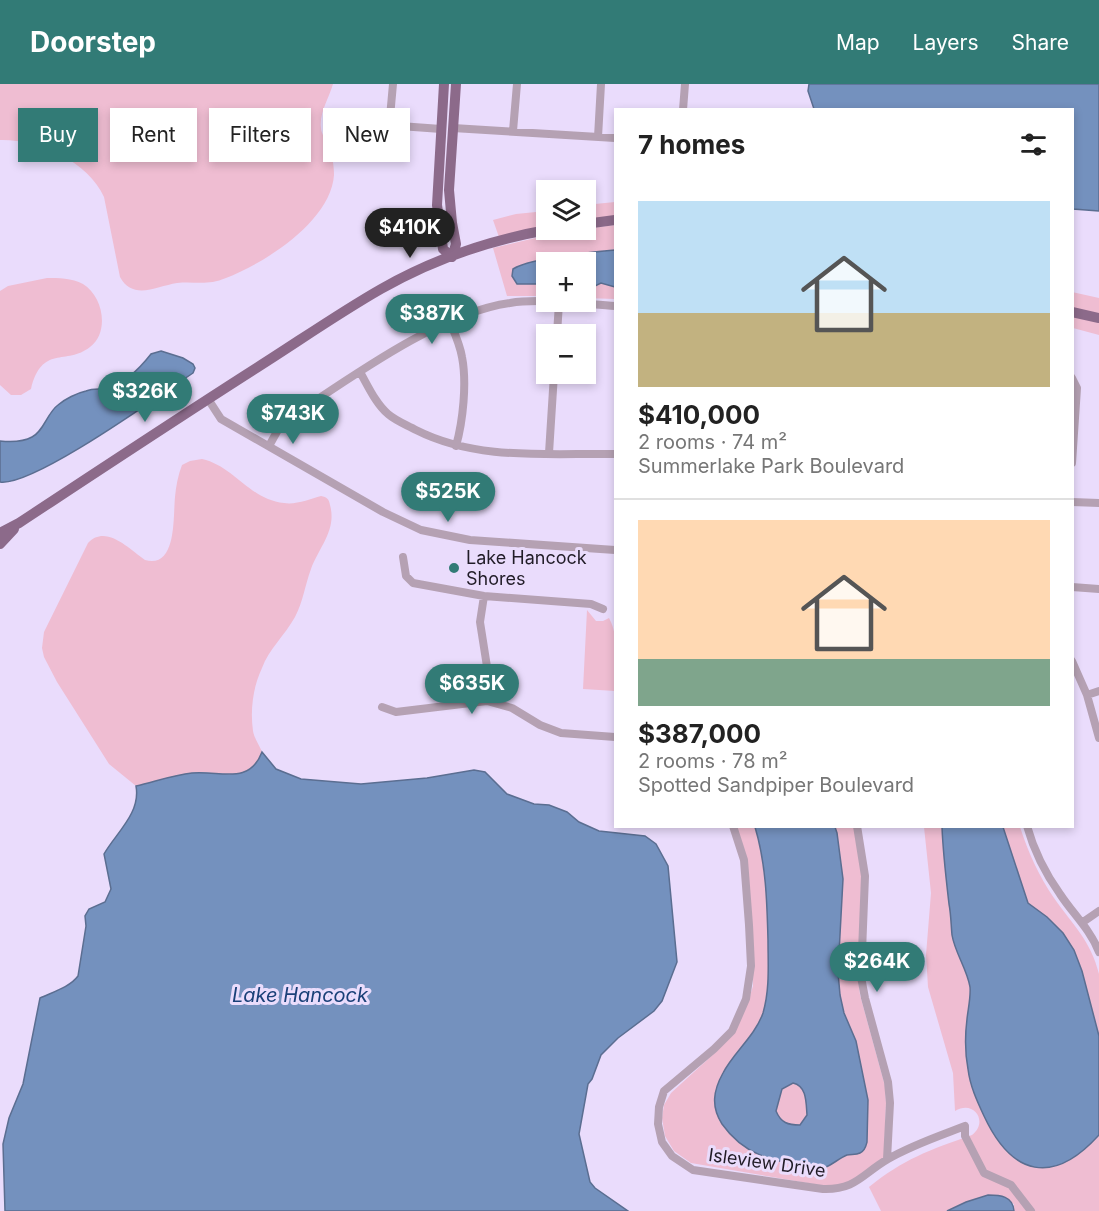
<!DOCTYPE html>
<meta charset="utf-8">
<style>
body{margin:0;font-family:Inter,sans-serif;background:#f6f6f6;color:#222;height:100vh;display:flex;flex-direction:column;font-size:22px;white-space:nowrap}
*{box-sizing:border-box;margin:0}
p{font-size:20px;color:#767676}
.icon{flex:none;width:33px;height:33px;fill:none;stroke:currentColor;stroke-width:2;stroke-linecap:round;stroke-linejoin:round}
.map{position:relative;flex:1;overflow:hidden}
.side{position:absolute;left:614px;top:24px;width:460px;height:720px;display:flex;flex-direction:column;background:#fff;border-radius:0px;box-shadow:0 3px 9px #0003}
.side>*{flex:none}
.top-card{position:absolute;left:18px;top:24px;width:506px;height:54px;display:flex;gap:12px}
.fabs{position:absolute;left:536px;top:96px;display:grid;gap:12px}
.fabs a{display:grid;place-items:center;width:60px;height:60px;border-radius:0px;background:#fff;box-shadow:0 3px 9px #0003;font-size:30px}
.price{position:absolute;translate:-50% -51px;padding:0 14px;border-radius:21px;background:#327b76;color:#fff;font-size:20px;line-height:39px;filter:drop-shadow(0 2px 3px #0008)}
.price::after{content:'';position:absolute;left:50%;top:36px;width:18px;height:14px;margin-left:-9px;background:inherit;clip-path:polygon(0 0,100% 0,50% 100%)}
.price.selected{background:#222;color:#fff}
ul{padding:0;list-style:none}
li{display:grid;align-content:center;gap:12px;height:318px;padding:0 24px}
li+li{border-top:2px solid #e0e0e0}
li span{display:grid;place-items:center;height:186px;border-radius:0px;color:#555}
li>.icon{margin-inline-start:auto}
span .icon{width:108px;height:108px;fill:#fffc;stroke-width:1}
li b{font-size:26px}
h2{display:flex;justify-content:space-between;align-items:center;height:72px;padding:0 24px;font-size:26px}
.pill{padding:0 21px;border-radius:0px;background:#fff;box-shadow:0 3px 9px #0003;font-size:21px;line-height:54px}
.pill.selected{background:#327b76;color:#fff}
header{display:flex;align-items:center;gap:36px;box-sizing:border-box;height:84px;padding:0 30px;background:#327b76;color:#fff}
header strong{font-size:28px}
nav{display:flex;gap:33px;margin-inline-start:auto;font-size:21px}
.map>svg:first-child{display:block}
</style>
<header>
<strong>Doorstep</strong>
<nav><a>Map</a><a>Layers</a><a>Share</a></nav>
</header>
<div class="map">
<svg width="1099" height="1127" viewBox="0 0 1099 1127">
<rect width="100%" height="100%" fill="#eadcfc"/>
<path fill="#efbdd2" d="M0,0H333C329,14 319,29 321,44C321,50 326,55 328,60C332,67 334,83 334,91C331,137 265,179 226,194C207,202 195,197 177,199C157,202 133,217 120,193L104,113C88,77 38,55 0,56Z
M615,118V136L585,140V121Z
M546,127V146L500,156L493,136L516,130Z
M615,141V215L585,214V178H546V212H507L493,164L560,148Z
M47,194C58,194 72,194 83,200C103,212 110,248 90,263C66,282 42,260 31,305L21,311H11L0,301V207L8,202Z
M1072,208L1099,214V234L1073,228Z
M1073,231L1099,238V251L1073,244Z
M202,375C234,382 250,416 284,419C296,421 310,415 321,412C327,413 329,415 330,421C337,446 319,463 311,485C305,501 303,518 295,533C285,551 269,565 262,584C253,603 250,626 253,647C254,654 260,662 262,668C249,702 220,686 192,689C173,691 154,698 136,702L109,680L57,598L44,573L42,564L44,548L88,459C106,440 129,465 145,476C177,485 173,433 175,413C176,402 178,391 182,381L190,377Z
M587,526L596,537H603L609,534C620,553 615,584 615,607L583,605Z
M736,743H854L861,778V803L858,895L860,911L885,1002L886,1019L884,1074L842,1103L819,1101L691,1079L674,1067L665,1052L662,1034L664,1021L671,1009L718,966L749,915L753,902V874L745,768Z
M924,743H1020C1028,768 1039,792 1054,814C1073,841 1091,857 1099,890V1127H1014V1120L988,1111L966,1118L947,1127H881L869,1103C904,1075 929,1066 972,1051C989,1038 974,1015 955,1027L953,989L928,903L926,871L931,809Z"/>
<path fill="#7491be" stroke="#5b6e91" stroke-width="1.5" fill-rule="evenodd" d="M809,0H1099V127L1073,125L1072,26L814,25L808,7Z
M615,166V203L601,199L595,202H585V178H546V200H517L512,192L513,185C530,174 593,168 615,166Z
M161,267L183,274L193,280L195,284L193,289C160,311 33,403 0,398V357C10,358 23,358 32,353C44,347 47,329 58,321C65,315 77,309 86,307C94,304 102,306 109,304C127,298 140,284 151,270Z
M262,668L276,685L301,695L361,700L427,694L474,686L485,688L507,710L534,720L549,721L567,728L579,738L599,747L645,752L656,760L668,782L677,878L662,917L654,927L618,954L601,971L592,995L588,1000L579,1050L590,1098L595,1104L628,1127H5L3,1060L9,1034L23,1000L40,914C53,908 70,903 78,892L86,842L85,832L89,825L105,818L111,805L104,770C116,749 141,729 136,702C154,698 173,691 192,689C220,686 249,702 262,668Z
M755,743H835L837,749L843,795L838,888L840,911L844,929L856,957L868,1016L867,1058C866,1062 865,1067 860,1069C856,1071 851,1070 847,1071C835,1076 827,1087 814,1084C776,1077 746,1074 722,1040C711,1023 713,1007 723,989C734,968 755,952 763,929C770,905 768,880 768,856C767,817 766,780 755,743ZM793,999C807,1002 806,1019 807,1031L800,1041C788,1041 781,1039 776,1027L782,1005Z
M942,743H1003L1028,819L1047,833L1063,849L1074,866L1082,887L1099,952V1051C1053,1102 1012,1092 984,1032C977,1017 970,1002 968,985C965,969 965,951 967,935C968,925 971,913 970,903C967,885 955,869 952,851C951,841 951,830 949,820C946,794 943,769 942,743Z
M988,1111C1000,1111 1013,1112 1014,1127H947L966,1118Z"/>
<g fill="none" stroke-linecap="round" stroke-linejoin="round">
<path stroke="#b5a1b3" stroke-width="8" d="M393,0L390,33L392,38L400,42L441,45
M683,26L685,0
M453,44L615,54
M513,47L517,0
M598,53L601,0
M450,238C455,250 460,261 462,273C467,299 463,337 456,362
M557,250L559,219
M360,288C368,302 376,320 388,330C396,337 407,341 416,346C477,377 548,369 615,370
M1072,294L1077,304L1072,379
M208,315L221,335L383,428L421,446L470,456L615,466
M269,362L279,344L288,335C349,295 438,229 510,219C539,214 584,220 615,222
M549,369L554,290
M1072,418L1099,419
M403,473L406,492L413,499L484,512L591,520L603,525
M1072,503L1099,505
M484,512L480,538L488,589L487,617
M1072,577L1087,611L1099,654
M1087,611L1099,607
M382,623L396,628L487,617L512,624L540,641L561,649L615,653
M733,742L744,776L749,841L751,882L746,915L732,947L714,965L664,1007L659,1023L658,1040L662,1058L672,1072L693,1086L823,1105C856,1106 862,1090 888,1075C912,1061 939,1052 965,1042V1052L984,1089L1011,1101L1031,1127
M857,742L865,792L861,893L865,914L888,998L890,1019L887,1075
M1027,742C1034,767 1045,789 1060,810C1073,830 1090,845 1099,868
M1083,838L1099,827"/>
<path stroke="#8c6a8a" stroke-width="10" d="M444,0L437,121L443,165L452,173
M585,140L615,136
M452,173L456,160L452,139L449,106L456,0
M1072,228L1099,234
M0,449L19,439C98,387 178,334 258,283C299,257 339,229 381,205C432,176 490,156 547,146
M0,460L14,445"/>
</g>
<circle fill="#327b76" stroke="#eadcfc" stroke-width="2" cx="454" cy="484" r="6"/>
<g text-anchor="middle" stroke-width="6" stroke-linejoin="round" paint-order="stroke">
<g font-size="18" fill="#211c27" stroke="#eadcfc" text-anchor="start">
<text x="466" y="480">Lake Hancock<tspan x="466" dy="21">Shores</tspan></text>
</g>
<g font-size="18" fill="#211c27" stroke="#eadcfc">
<text transform="translate(767 1079) rotate(8)" y="6">Isleview Drive</text>
</g>
<g font-size="20" font-style="italic" fill="#1a4078" stroke="#eadcfc">
<text x="300" y="918">Lake Hancock</text>
</g>
</g>
</svg>
<div class="fabs">
<a><svg class="icon" aria-label="layers" viewBox="0 0 24 24"><path d="M12 4l9 5-9 5-9-5zM3 14l9 5 9-5"/></svg></a>
<a>+</a>
<a>−</a>
</div>
<b class="price selected" style="left:410px;top:175px">$410K</b>
<b class="price" style="left:432px;top:261px">$387K</b>
<b class="price" style="left:145px;top:339px">$326K</b>
<b class="price" style="left:293px;top:361px">$743K</b>
<b class="price" style="left:448px;top:439px">$525K</b>
<b class="price" style="left:472px;top:631px">$635K</b>
<b class="price" style="left:877px;top:909px">$264K</b>
<div class="top-card">
<a class="pill selected">Buy</a>
<a class="pill">Rent</a>
<a class="pill">Filters</a>
<a class="pill">New</a>
</div>
<section class="side">
<h2>7 homes<svg class="icon" aria-label="filters" viewBox="0 0 24 24"><path d="M4 7h16M4 17h16"/><circle cx="9" cy="7" r="2"/><circle cx="15" cy="17" r="2"/></svg></h2>
<ul>
<li><span style="background:linear-gradient(#bfe0f5 60%,#c2b280 0)"><svg class="icon" aria-label="home" viewBox="0 0 24 24"><path d="M3 11l9-7 9 7M6 9v11h12V9"/></svg></span><div><b>$410,000</b><p>2 rooms · 74 m²</p><p>Summerlake Park Boulevard</p></div></li>
<li><span style="background:linear-gradient(#ffd9b3 75%,#7fa58c 0)"><svg class="icon" aria-label="home" viewBox="0 0 24 24"><path d="M3 11l9-7 9 7M6 9v11h12V9"/></svg></span><div><b>$387,000</b><p>2 rooms · 78 m²</p><p>Spotted Sandpiper Boulevard</p></div></li>
</ul>
</section>
</div>
